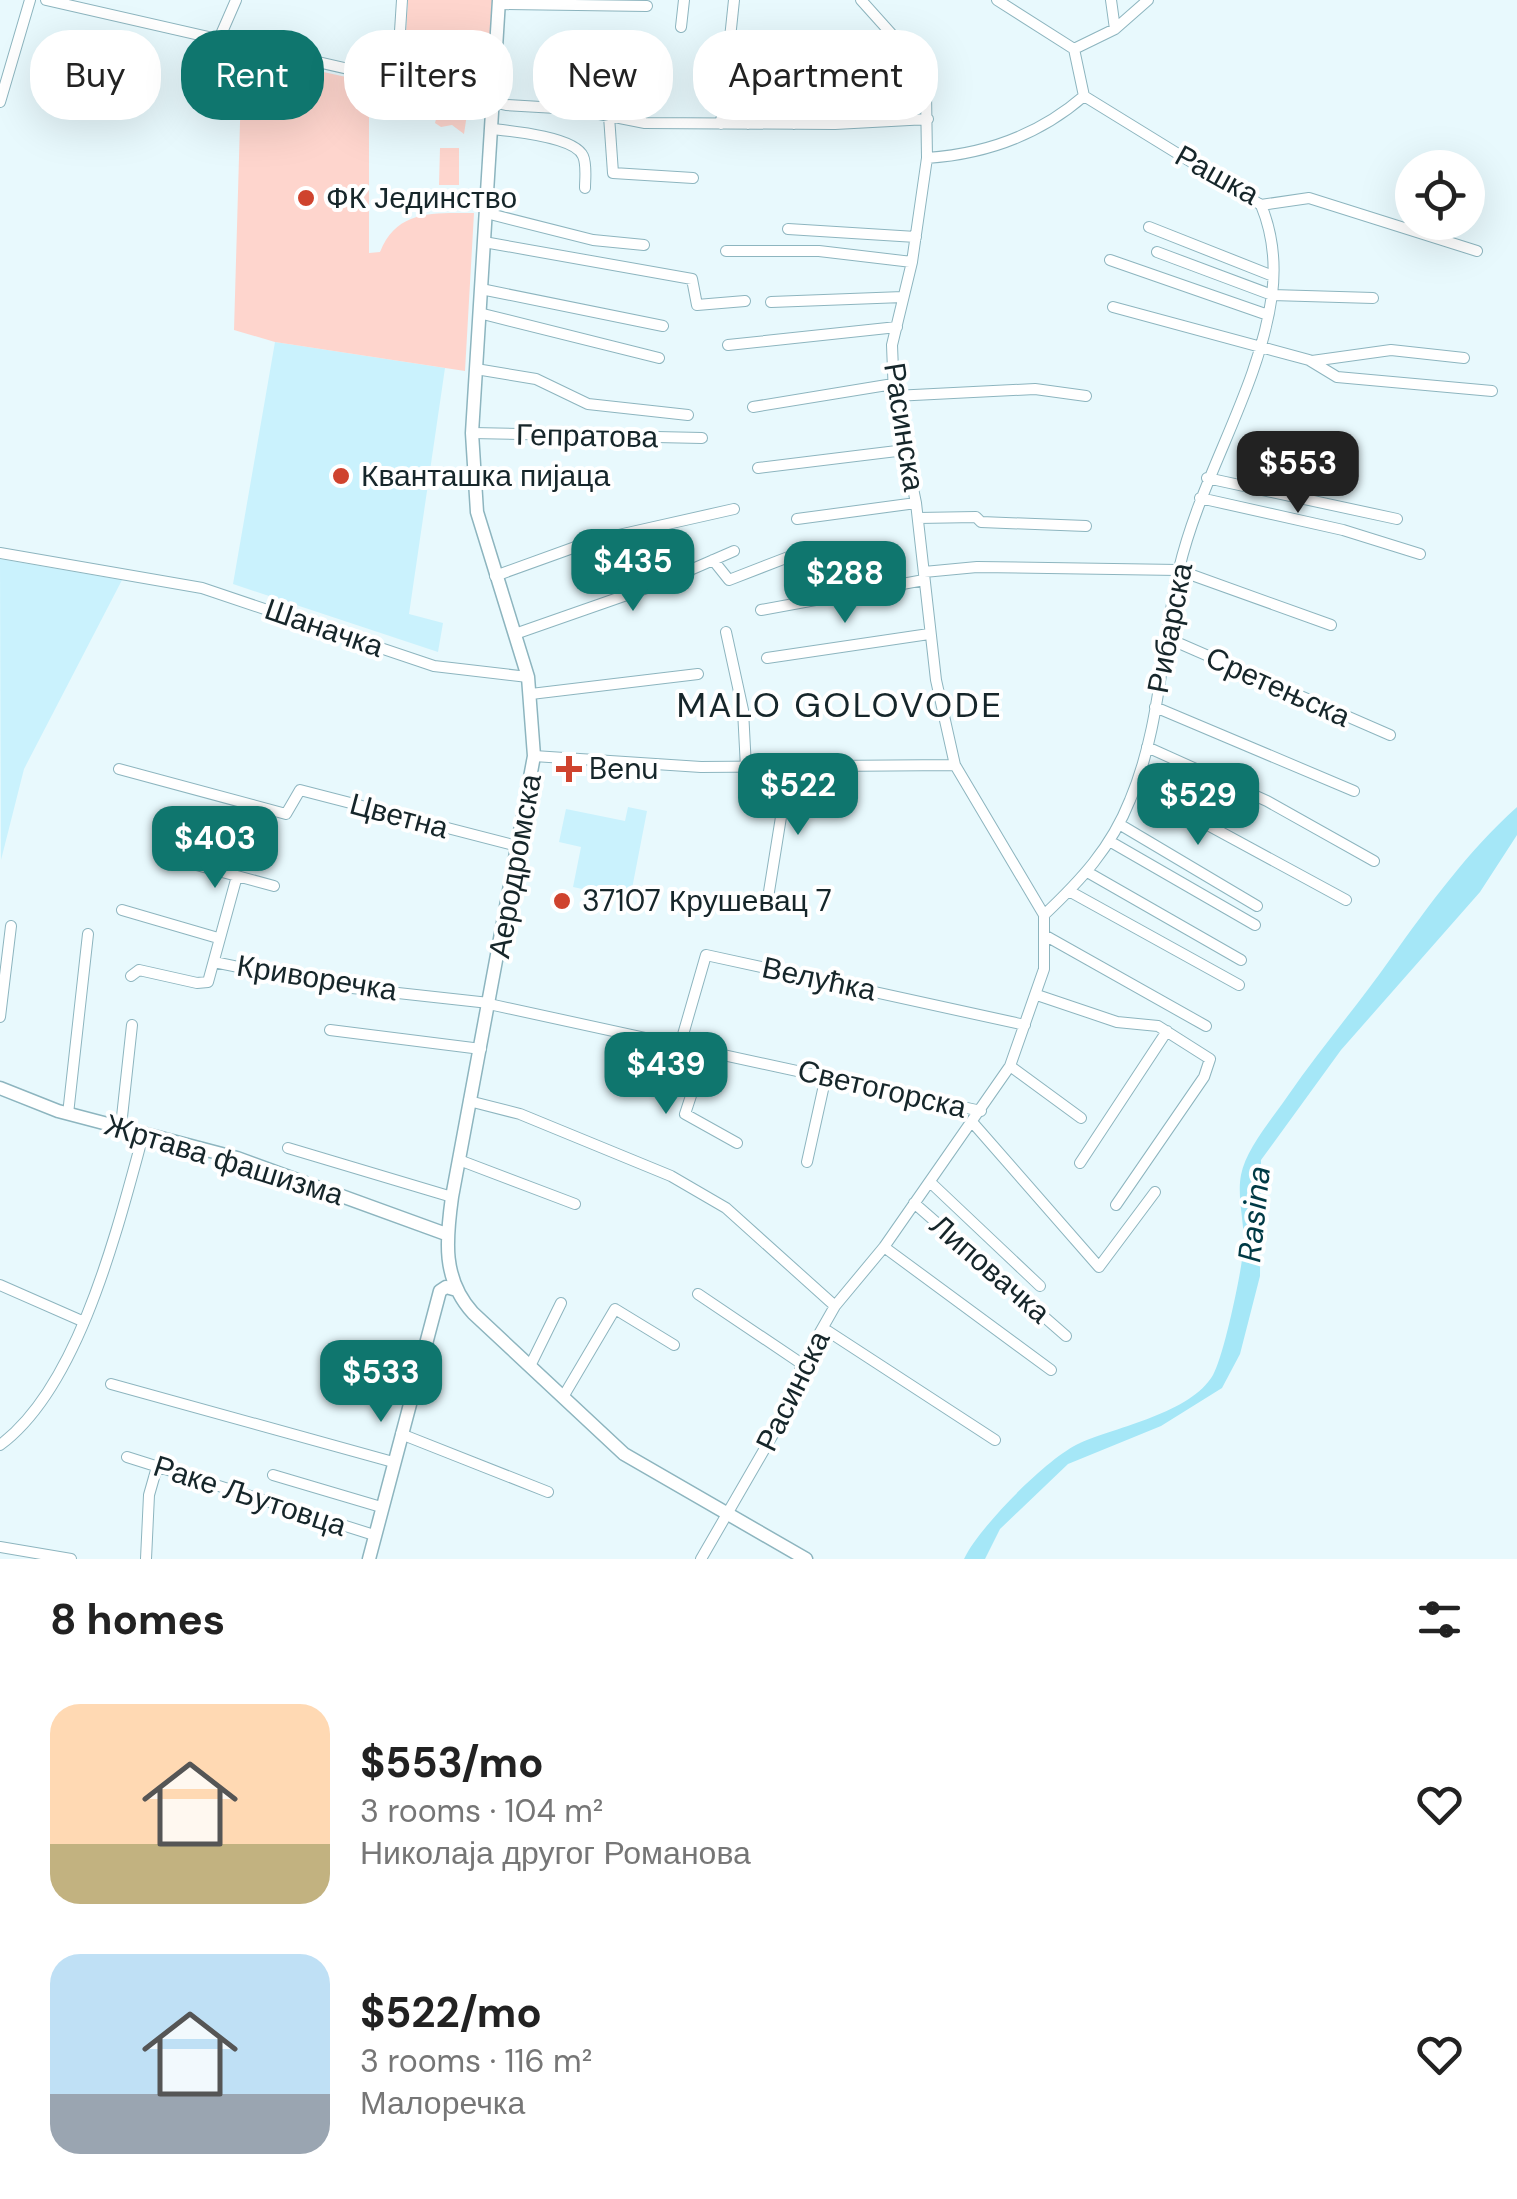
<!DOCTYPE html>
<meta charset="utf-8">
<style>
body{margin:0;font-family:"DM Sans",sans-serif;background:#f6f6f6;color:#222;height:100vh;display:flex;flex-direction:column;font-size:38px;white-space:nowrap}
*{box-sizing:border-box;margin:0}
p{font-size:32px;color:#767676}
.icon{flex:none;width:55px;height:55px;fill:none;stroke:currentColor;stroke-width:2;stroke-linecap:round;stroke-linejoin:round}
.map{position:relative;height:1559px;overflow:hidden}
.details{display:flex;flex-direction:column;background:#fff;flex:1}
.details>*{flex:none}
.hud{position:absolute;left:30px;top:30px;width:1000px;height:90px;display:flex;gap:20px}
.fabs{position:absolute;left:1395px;top:150px;display:grid;gap:20px}
.fabs a{display:grid;place-items:center;width:90px;height:90px;border-radius:50%;background:#fff;box-shadow:0 10px 40px #0002;font-size:50px}
.price{position:absolute;translate:-50% -85px;padding:0 22px;border-radius:20px;background:#0f766e;color:#fff;font-size:32px;line-height:65px;filter:drop-shadow(0 2px 5px #0008)}
.price::after{content:'';position:absolute;left:50%;top:60px;width:30px;height:22px;margin-left:-15px;background:inherit;clip-path:polygon(0 0,100% 0,50% 100%)}
.price.on{background:#222;color:#fff}
ul{padding:0;list-style:none}
li{display:flex;align-items:center;gap:30px;height:250px;padding:0 50px}
li span{display:grid;place-items:center;flex:none;width:280px;height:200px;border-radius:30px;color:#555}
li>.icon{margin-inline-start:auto}
span .icon{width:120px;height:120px;fill:#fffc;stroke-width:1}
li b{font-size:42px}
h2{display:flex;justify-content:space-between;align-items:center;height:120px;padding:0 50px;font-size:42px}
.chip{padding:0 35px;border-radius:40px;background:#fff;box-shadow:0 10px 40px #0002;font-size:35px;line-height:90px}
.chip.on{background:#0f766e;color:#fff}
.map>svg:first-child{display:block}
</style>
<div class="map">
<svg width="1517" height="1559" viewBox="0 0 1517 1559">
<rect width="100%" height="100%" fill="#e8f9fd"/>
<path fill="#caf2fd" d="M275,342L445,368L409,614L443,623L438,652L233,584Z
M0,559L122,580L24,769L1,860Z
M628,807L647,811L630,899L573,887L581,847L559,842L566,809L625,821Z"/>
<path fill="#fed5cd" d="M408,0H500L503,42L406,32Z
M242,54L369,82V253L380,252C397,209 434,213 474,213L465,371L275,342L234,330Z
M461,107L467,114L464,134L452,125L441,127L435,123L438,112Z
M440,148H459V185H439Z"/>
<path fill="#a5e7f7" d="M1517,807V835L1480,892L1341,1050L1261,1160L1260,1276L1240,1354L1222,1388L1161,1426L1068,1464L1000,1529L985,1559H964C979,1527 1048,1457 1080,1443C1116,1427 1191,1413 1213,1375C1224,1356 1243,1266 1244,1243C1244,1222 1237,1195 1241,1175C1246,1149 1272,1119 1287,1097C1320,1049 1358,1005 1391,958C1430,904 1467,852 1517,807Z"/>
<g fill="none" stroke-linecap="round" stroke-linejoin="round">
<defs>
<path id="minor" d="M46,0L506,105L574,109L645,123L835,124L928,119
M997,0L1074,49
M1111,0L1115,29
M499,4L647,6
M681,27L684,0
M219,39L236,0
M1074,49L1115,29L1148,0
M397,78L402,0
M1084,96L1261,205L1309,198L1477,251
M0,102L30,0
M609,116L613,173L693,178
M721,124L734,0
M748,124L758,39
M794,124L807,39
M493,129C512,131 575,137 583,156C587,165 585,179 585,188
M927,158C986,154 1039,135 1084,96L1074,49
M486,213L593,240L644,245
M1149,227L1273,276
M788,229L916,237
M484,242L692,279L697,305L745,301
M726,251H819L912,262
M1157,252L1272,295L1373,298
M1110,260L1268,315
M481,289L663,326
M771,302L903,297
M1113,307L1309,360L1337,377L1492,391
M479,313L659,358
M728,345L897,327
M1312,361L1391,350L1464,358
M476,369L536,379L588,404L688,415
M894,396L1035,389L1086,396
M753,407L893,384
M472,433L702,438
M758,468L905,450
M1207,478L1397,519
M1200,498L1343,530L1420,554
M918,518L976,517L981,522L1086,526
M797,519L916,503
M0,553L202,588L434,666L528,677
M713,560L729,580L791,556
M924,572L977,567L1178,570L1331,625
M495,576L592,541L734,509
M761,610L924,580
M726,632L743,710L746,768
M515,634L658,584L734,551
M1167,638L1390,735
M767,658L929,634
M531,694L698,674
M1155,707L1354,791
M1147,747L1267,801L1374,861
M534,756L701,767L955,765
M119,769L286,814L300,790L521,847
M1136,786L1346,900
M1119,824L1257,906
M1111,842L1255,925
M167,857L274,886
M1089,873L1241,960
M1069,891L1239,985
M767,904L781,817L783,766
M122,910L218,938
M1044,915C1081,880 1111,848 1130,800C1161,727 1161,645 1179,569C1201,475 1259,390 1272,295C1276,263 1273,234 1261,205
M1046,936L1206,1026
M214,962L325,985L489,1003
M131,976L139,970L197,983L208,982L237,876
M1037,995L1117,1022L1158,1026L1210,1059L1204,1077L1116,1205
M489,1004L981,1111
M0,1017L11,926
M330,1030L481,1049
M680,1045L706,955L1025,1025
M706,1050L685,1114L737,1143
M1010,1066L1081,1118
M469,1101L520,1114L671,1176L726,1208L835,1306
M68,1114L88,934
M973,1123L1099,1267L1155,1192
M121,1126L132,1025
M288,1148L452,1197
M459,1160L575,1204
M807,1162L826,1076
M1080,1163L1167,1031
M930,1182L1040,1286
M914,1203L1066,1336
M884,1247L1051,1370
M0,1285L82,1321
M698,1294L802,1364
M823,1328L995,1440
M530,1366L561,1303
M111,1384L393,1462
M563,1397L615,1309L674,1345
M401,1434L548,1492
M0,1445C80,1386 118,1226 144,1132
M127,1457L374,1535
M273,1475L381,1507
M0,1547L71,1559
M146,1559L149,1495L157,1467
M701,1559L786,1412L802,1364L835,1306L884,1247L1010,1066L1044,969V915L955,765L936,680L916,503L894,396L892,345L912,262L927,158L926,93L905,49L861,0"/>
<path id="tertiary" d="M499,0L472,433L477,512L528,677L534,756L452,1197C446,1240 442,1279 473,1313L624,1454L806,1559
M0,1088L58,1111L237,1158L446,1234
M369,1559L440,1291L446,1287L457,1290"/>
</defs>
<use href="#minor" stroke="#8db5bf" stroke-width="12"/>
<use href="#tertiary" stroke="#8db5bf" stroke-width="15"/>
<use href="#minor" stroke="#fff" stroke-width="10"/>
<use href="#tertiary" stroke="#fff" stroke-width="12"/>
</g>
<g fill="#cf432e" stroke="#fff" stroke-width="4">
<circle cx="306" cy="198" r="10"/>
<circle cx="341" cy="476" r="10"/>
<path d="M564 754h10v10h10v10h-10v10h-10v-10h-10v-10h10z"/>
<circle cx="562" cy="901" r="10"/>
</g>
<g text-anchor="middle" stroke-width="8" stroke-linejoin="round" paint-order="stroke">
<g font-size="30" fill="#16262a" stroke="#fff">
<text transform="translate(1217 175) rotate(29)" y="10">Рашка</text>
<text transform="translate(904 427) rotate(81)" y="10">Расинска</text>
<text transform="translate(587 436) rotate(1)" y="10">Гепратова</text>
<text transform="translate(324 628) rotate(19)" y="10">Шаначка</text>
<text transform="translate(1170 628) rotate(-79)" y="10">Рибарска</text>
<text transform="translate(1278 687) rotate(24)" y="10">Сретењска</text>
<text transform="translate(399 816) rotate(15)" y="10">Цветна</text>
<text transform="translate(515 866) rotate(-80)" y="10">Аеродромска</text>
<text transform="translate(317 978) rotate(9)" y="10">Криворечка</text>
<text transform="translate(819 979) rotate(12)" y="10">Велућка</text>
<text transform="translate(882 1089) rotate(13)" y="10">Светогорска</text>
<text transform="translate(224 1160) rotate(17)" y="10">Жртава фашизма</text>
<text transform="translate(990 1269) rotate(41)" y="10">Липовачка</text>
<text transform="translate(793 1391) rotate(-64)" y="10">Расинска</text>
<text transform="translate(250 1496) rotate(18)" y="10">Раке Љутовца</text>
</g>
<g font-size="30" fill="#16262a" stroke="#fff" text-anchor="start">
<text x="326" y="208">ФК Јединство</text>
<text x="361" y="486">Кванташка пијаца</text>
<text x="589" y="779">Benu</text>
<text x="582" y="911">37107 Крушевац 7</text>
</g>
<g font-size="32" font-style="italic" fill="#003a45" stroke="#fff">
<text transform="translate(1254 1214) rotate(-84)" y="11">Rasina</text>
</g>
<g font-size="35" letter-spacing="2.5" fill="#16262a" stroke="#fff">
<text x="840" y="717">MALO GOLOVODE</text>
</g>
</g>
</svg>
<div class="fabs">
<a><svg class="icon" aria-label="locate" viewBox="0 0 24 24"><circle cx="12" cy="12" r="6"/><path d="M12 2v4M12 18v4M2 12h4M18 12h4"/></svg></a>
</div>
<b class="price on" style="left:1298px;top:516px">$553</b>
<b class="price" style="left:633px;top:614px">$435</b>
<b class="price" style="left:845px;top:626px">$288</b>
<b class="price" style="left:798px;top:838px">$522</b>
<b class="price" style="left:1198px;top:848px">$529</b>
<b class="price" style="left:215px;top:891px">$403</b>
<b class="price" style="left:666px;top:1117px">$439</b>
<b class="price" style="left:381px;top:1425px">$533</b>
<div class="hud">
<a class="chip">Buy</a>
<a class="chip on">Rent</a>
<a class="chip">Filters</a>
<a class="chip">New</a>
<a class="chip">Apartment</a>
</div>
</div>
<section class="details">
<h2>8 homes<svg class="icon" aria-label="filters" viewBox="0 0 24 24"><path d="M4 7h16M4 17h16"/><circle cx="9" cy="7" r="2"/><circle cx="15" cy="17" r="2"/></svg></h2>
<ul>
<li><span style="background:linear-gradient(#ffd9b3 70%,#c2b280 0)"><svg class="icon" aria-label="home" viewBox="0 0 24 24"><path d="M3 11l9-7 9 7M6 9v11h12V9"/></svg></span><div><b>$553/mo</b><p>3 rooms · 104 m²</p><p>Николаја другог Романова</p></div><svg class="icon" aria-label="heart" viewBox="0 0 24 24"><path d="M12 20l-8-8c-3-5 5-10 8-4 3-6 11-1 8 4z"/></svg></li>
<li><span style="background:linear-gradient(#bfe0f5 70%,#9aa5b1 0)"><svg class="icon" aria-label="home" viewBox="0 0 24 24"><path d="M3 11l9-7 9 7M6 9v11h12V9"/></svg></span><div><b>$522/mo</b><p>3 rooms · 116 m²</p><p>Малоречка</p></div><svg class="icon" aria-label="heart" viewBox="0 0 24 24"><path d="M12 20l-8-8c-3-5 5-10 8-4 3-6 11-1 8 4z"/></svg></li>
</ul>
</section>
